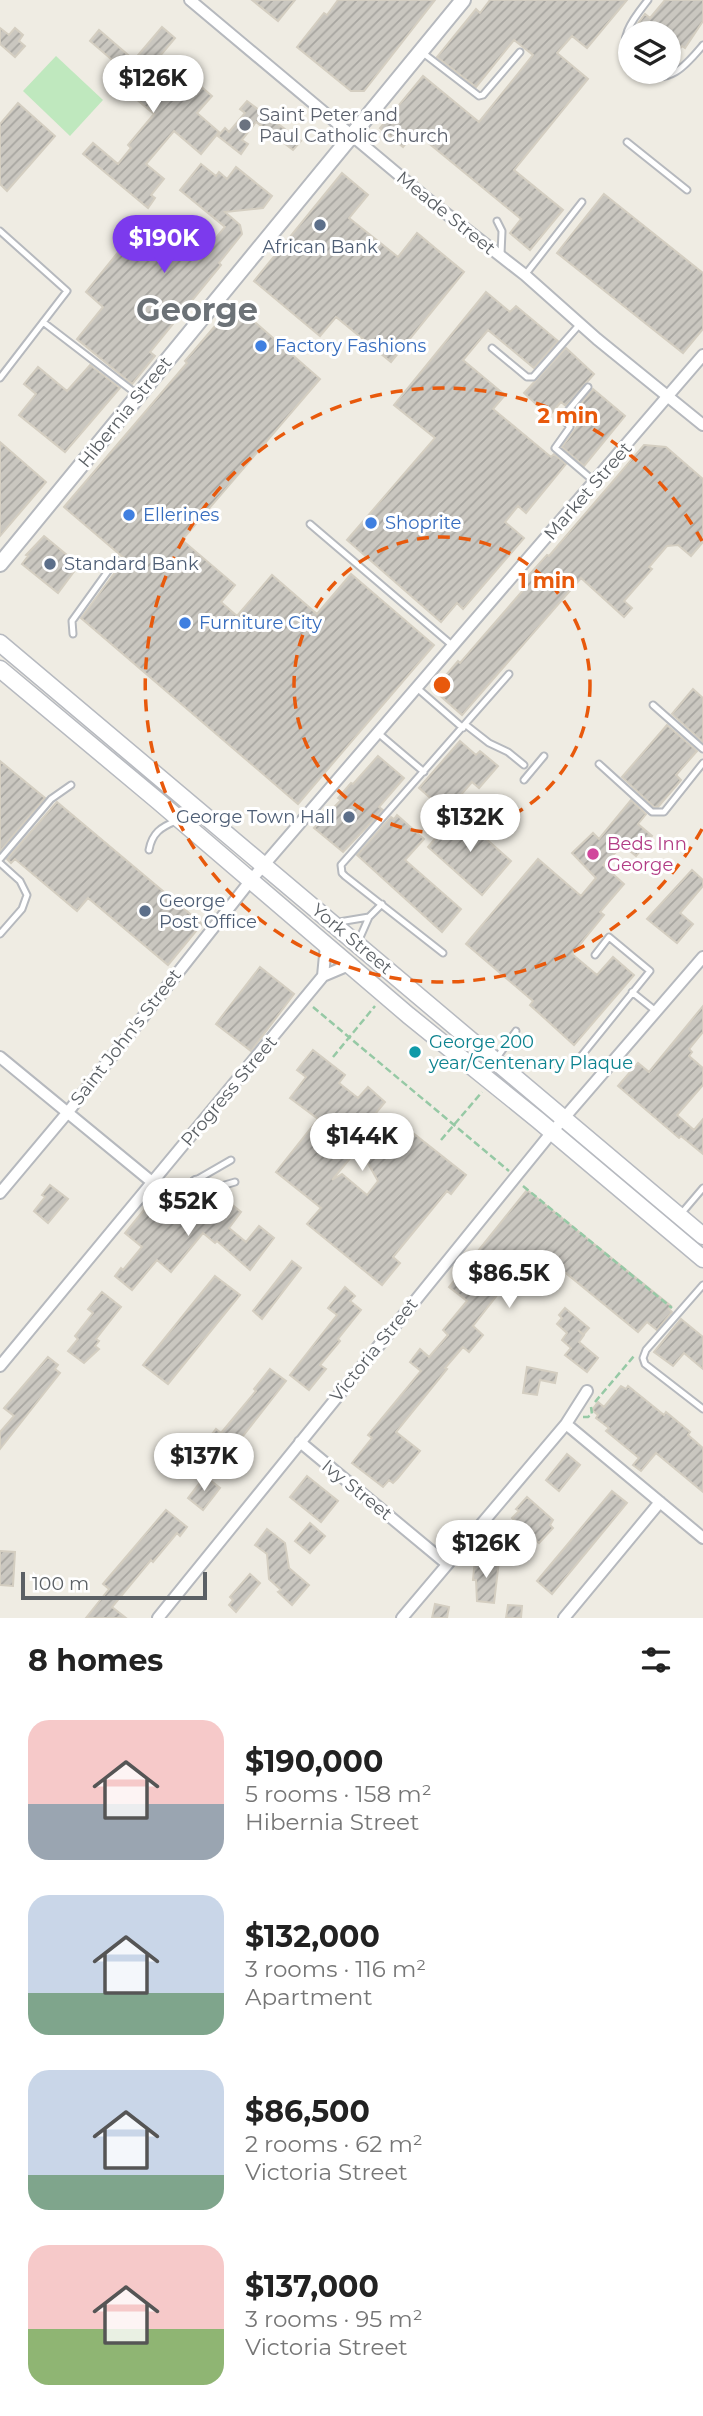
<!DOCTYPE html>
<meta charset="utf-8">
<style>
body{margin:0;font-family:Montserrat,sans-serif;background:#f6f6f6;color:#222;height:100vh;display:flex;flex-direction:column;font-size:26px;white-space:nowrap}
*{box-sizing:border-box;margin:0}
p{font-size:23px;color:#767676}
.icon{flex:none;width:38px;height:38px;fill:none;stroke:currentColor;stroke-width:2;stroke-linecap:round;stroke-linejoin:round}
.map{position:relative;height:1618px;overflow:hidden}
.panel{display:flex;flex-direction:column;background:#fff;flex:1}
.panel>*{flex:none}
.controls{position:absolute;left:618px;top:21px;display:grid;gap:14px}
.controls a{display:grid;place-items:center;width:63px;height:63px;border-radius:50%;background:#fff;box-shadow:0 2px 5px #0004;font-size:35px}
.scale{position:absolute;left:21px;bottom:18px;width:186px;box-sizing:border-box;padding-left:7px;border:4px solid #5b6065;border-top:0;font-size:19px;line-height:24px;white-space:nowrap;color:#5b6065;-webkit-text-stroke:5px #fff;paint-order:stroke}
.price{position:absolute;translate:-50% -60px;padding:0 16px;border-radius:24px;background:#fff;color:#222;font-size:23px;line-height:46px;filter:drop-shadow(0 2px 4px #0008)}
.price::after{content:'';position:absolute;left:50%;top:42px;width:21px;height:16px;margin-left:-10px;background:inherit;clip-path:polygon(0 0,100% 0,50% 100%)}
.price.on{background:#7c3aed;color:#fff}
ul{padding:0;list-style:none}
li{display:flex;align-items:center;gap:21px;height:175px;padding:0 28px}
li span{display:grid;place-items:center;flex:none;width:196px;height:140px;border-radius:21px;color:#555}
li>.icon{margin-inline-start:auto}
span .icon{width:84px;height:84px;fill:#fffc;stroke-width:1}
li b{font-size:30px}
h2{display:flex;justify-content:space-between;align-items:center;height:84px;padding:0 28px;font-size:30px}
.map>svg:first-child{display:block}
</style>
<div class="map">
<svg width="703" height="1618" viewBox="0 0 703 1618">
<defs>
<pattern id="building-hatch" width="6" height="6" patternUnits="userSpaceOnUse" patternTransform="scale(1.75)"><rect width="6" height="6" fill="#cac7c0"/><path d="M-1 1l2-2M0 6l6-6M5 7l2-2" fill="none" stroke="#a7a5a0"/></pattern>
</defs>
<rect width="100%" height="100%" fill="#efece3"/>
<path fill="#bfe8be" d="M56,56L103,100L70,136L23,91Z"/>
<path fill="url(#building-hatch)" stroke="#d4cec1" stroke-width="2" d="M252,0H295L278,21Z
M338,0H435L364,91H351L297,47L324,13L327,15Z
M490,0H627L587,48L572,36L557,53L588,79L514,170L563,210L530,250L510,233L521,219L415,132L403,147L380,128L423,76L479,122L533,55L514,40L476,87L437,57L476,9L480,13Z
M665,0H703V21L685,48L682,46L674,56L668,51V33H647L637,25L645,14L650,18Z
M162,27L175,38L149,69L168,85L181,69L212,96L197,113L219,132L201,154L174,131L146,164L164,179L151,195L155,198L148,208L83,154L93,143L118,164L131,148L128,145L154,114L116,82L125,71L90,41L99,30L134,60Z
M0,28L9,35L15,28L23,35L19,41L25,46L15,57L0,44Z
M247,101L301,141L293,150L256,122L242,140L248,144L241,154L218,136L225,128L229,132L245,113L240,109Z
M18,103L55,136L7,191L0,184V124Z
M201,164L216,176L219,172L227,179L236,167L272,196L263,208L225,212L240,225L242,234L219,263L221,265L150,352L155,356L132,384L77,339L103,307L86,292L136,230L158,249L176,227L205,251L225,227L180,190Z
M342,173L368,195L349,218L398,257L417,233L464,272L391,362L336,317L320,336L254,281Z
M604,194L703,273V329L683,353L557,253Z
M486,292L510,312L516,306L558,341L534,368L488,330L463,360L505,395L493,409L551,457L554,454L566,464L526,513L518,506L505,522L524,538L463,609L457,603L441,622L347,540L435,438L394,405Z
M234,304L320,379L182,540L235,585L221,602L237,616L272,575L317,614L351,574L434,645L298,804L81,618L125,559L64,507L187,363L185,361Z
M566,348L594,374L566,406L561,402L549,416L524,393Z
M90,365L120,388L65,452L19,415L36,394L24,384L38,367L67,391Z
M593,389L625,416L584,466L562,447L582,420L574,412Z
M0,442L46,482L0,536Z
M644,445L666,447L703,479V542L691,556L678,545L667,546L649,567L652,569L624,601L632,608L624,617L581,578L462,715L437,693L436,687L458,661L460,663L525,588L521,584L547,555L549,556Z
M44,536L79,565L58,593L22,564L28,556L26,555Z
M693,689L703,698V742L672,714Z
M667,725L697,751L676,775L681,780L658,807H654L622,777Z
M460,741L476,755L480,751L498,766L479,788L472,782L446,812L419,788Z
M378,756L404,778L379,807L383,810L343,852L314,828L341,800L338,798L351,783L353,784Z
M0,761L45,798L0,851Z
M631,800L646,814L638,824L652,836L636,856L623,845L603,865L624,884L600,912L604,915L572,954L597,975L613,957L634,975L574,1045L530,1005L533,1001L466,944L538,859L581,896L596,878L572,853L593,833L599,839Z
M57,802L202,924L168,965L88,898L77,911L15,859L11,863L7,859Z
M457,813L511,861L482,895L428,847Z
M397,815L424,839L405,860L461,909L442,932L357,855L391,817L394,819Z
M692,870L703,880V886L680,913L693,924L677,943L647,919Z
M260,967L294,994L251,1051L216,1024Z
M703,1006V1032L689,1049L692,1052L689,1056L703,1068V1085L677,1115L694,1130L703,1119V1154L681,1136L679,1138L618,1086L638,1063L649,1072Z
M313,1050L345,1075L339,1083L358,1098L368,1087L385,1102L365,1126L372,1132L332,1180L342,1174L367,1195L378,1181L366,1160L386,1149L404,1126L466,1175L451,1194L447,1191L393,1257L400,1263L382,1285L307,1224L321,1208L276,1172L318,1119L290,1098L306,1077L297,1070Z
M50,1185L68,1199L48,1223L34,1211L45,1197L42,1195Z
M527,1190L671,1306L669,1309L672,1312L657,1330L647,1322L638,1332L562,1270L548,1288L509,1256L497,1271L509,1280L473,1326L483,1335L469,1352L463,1347L445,1368L447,1369L396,1432L420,1451L398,1478L393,1483L389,1480L383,1487L352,1463L372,1438L368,1435L421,1371L410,1362L420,1349L429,1357L448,1335L443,1330L467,1301L449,1287Z
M192,1197L214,1213L225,1199L241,1212L229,1228L246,1242L259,1226L274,1238L250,1270L217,1241L215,1243L203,1233L171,1272L157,1260L132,1290L115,1276L121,1268L123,1270L142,1247L125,1233L144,1210L150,1215L156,1206L173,1221Z
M292,1261L301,1268L262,1319L253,1311Z
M215,1276L240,1295L168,1384L143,1365Z
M345,1287L355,1296L350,1301L361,1310L338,1339L340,1341L320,1365L326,1369L309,1390L290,1375L337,1315L328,1308Z
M102,1292L121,1307L96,1339L99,1341L95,1346L99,1349L84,1363L68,1351L78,1339L75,1336L93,1313L88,1309Z
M565,1308L589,1328L583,1335L578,1330L584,1335L579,1342L598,1358L587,1372L565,1355L571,1348L562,1340L567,1333L557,1324L562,1318L559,1315Z
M681,1319L703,1337V1369L684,1353L673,1366L654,1352Z
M48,1357L58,1365L55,1369L60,1373L0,1449V1432L14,1416L4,1408Z
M527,1367L557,1373L555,1383L540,1380L537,1395L523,1393Z
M270,1369L286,1381L236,1445L241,1449L228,1464L220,1458L210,1470L194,1457L216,1429L221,1433L256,1391L254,1389Z
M621,1386L626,1389L628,1386L664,1415L666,1412L690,1432L688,1435L703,1448V1492L656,1453L641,1471L633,1465L639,1458L606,1431L609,1428L596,1418L598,1415L592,1410L598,1402L604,1407Z
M567,1454L580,1465L559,1491L546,1480Z
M205,1476L220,1488L203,1510L188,1498Z
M307,1476L338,1501L321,1522L290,1497Z
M612,1491L627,1503L552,1594L537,1581Z
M527,1497L553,1520L550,1525L553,1528L539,1543L512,1518L519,1511L516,1509Z
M166,1510L187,1527L180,1536L177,1533L153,1562L151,1560L112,1607L126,1618H86L109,1589L103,1584Z
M310,1523L325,1536L310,1553L295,1541Z
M267,1529L285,1543L289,1568L309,1585L292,1605L278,1592L281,1590L269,1579L267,1554L255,1545Z
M0,1551L15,1552L13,1586L0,1585Z
M475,1559L499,1561L494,1603L477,1601L476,1580H473Z
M250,1574L260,1583L236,1612L229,1605L233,1600L230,1597Z
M435,1604L449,1607L447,1618H432Z
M508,1605L522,1606L521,1618H506Z"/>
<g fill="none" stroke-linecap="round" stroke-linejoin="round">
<defs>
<path id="service" d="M423,53L479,96L483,95L520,52
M630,61C616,38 634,18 648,0
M641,72C669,87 687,64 703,45
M627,142L687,190
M497,221L502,231L501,254
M0,231L67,291L0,378
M525,275L582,202
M43,322L138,395
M492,348L527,377H533L580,324
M588,387L562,418L570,427L555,448L595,482
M310,524L453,646
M73,634L72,621L116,560
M417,688L463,728
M653,705L703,749
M466,725L489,743L508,752L524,765
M378,733L424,772
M599,764L652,812H664L703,763
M524,780L544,756
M149,850C152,833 161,827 176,821
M0,859L51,799L71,785
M0,863L20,881L27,895L22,909L0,934
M339,922L369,917
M358,942L369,917L382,904
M443,953L345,876L342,873L341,865L509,674
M632,992L657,1012
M496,1059L516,1031
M578,1060L650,971L609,937L595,955
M192 1184a5 5 0 1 1 10 0a5 5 0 1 1-10 0Z
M198,1179L231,1160
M199,1188L211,1189L235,1182
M175,1202L192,1186
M680,1215L703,1188
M703,1285L646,1350L643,1358L645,1364L703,1409"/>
<path id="minor" d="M190,0L430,201L525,275L597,339L703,425
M323,976L326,945
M0,1057L152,1182
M0,1193L68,1112L251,880L703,355
M0,1366L323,976L349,965
M566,1424L703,1538
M300,1442L447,1564
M158,1618L552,1132L703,957
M402,1618L566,1424L587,1391
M564,1618L660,1502"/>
<path id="tertiary" d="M0,564L463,0"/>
<path id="secondary" d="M0,643L703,1236
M0,669L158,801L408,1015L538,1120L703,1259"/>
</defs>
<use href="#service" stroke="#b6b9be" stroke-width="9"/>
<use href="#minor" stroke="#b6b9be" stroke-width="14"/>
<use href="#tertiary" stroke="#b6b9be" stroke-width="18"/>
<use href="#secondary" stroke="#b7bac0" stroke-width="19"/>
<path stroke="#96c9a5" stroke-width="2.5" stroke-dasharray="7 3.5" stroke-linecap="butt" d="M313,1007L509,1171
M333,1057L375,1006
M441,1140L482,1092
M523,1186L672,1308
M595,1402L634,1356
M583,1417H588L592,1414L591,1407"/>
<use href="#service" stroke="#fff" stroke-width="5"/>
<use href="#minor" stroke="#fff" stroke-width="10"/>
<use href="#tertiary" stroke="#fff" stroke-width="14"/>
<use href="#secondary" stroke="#fff" stroke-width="16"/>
</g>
<g fill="none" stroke="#e8590c" stroke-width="3.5" stroke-dasharray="12 9">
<circle cx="442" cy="685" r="148"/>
<path d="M702 829A297 297 0 1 1 702 541"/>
</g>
<circle fill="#6b7280" stroke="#fff" stroke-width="2.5" cx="245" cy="125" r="7"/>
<g fill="#5c6f8a" stroke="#fff" stroke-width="2.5">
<circle cx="320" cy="225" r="7"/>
<circle cx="50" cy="564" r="7"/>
<circle cx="349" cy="817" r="7"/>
<circle cx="145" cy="911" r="7"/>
</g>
<g fill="#3f7fe0" stroke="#fff" stroke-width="2.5">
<circle cx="261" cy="346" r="7"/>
<circle cx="129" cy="515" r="7"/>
<circle cx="371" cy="523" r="7"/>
<circle cx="185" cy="623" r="7"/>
</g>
<circle fill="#d1479c" stroke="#fff" stroke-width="2.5" cx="593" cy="854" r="7"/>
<circle fill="#0f9aa8" stroke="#fff" stroke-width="2.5" cx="415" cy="1052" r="7"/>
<g text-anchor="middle" stroke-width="6" stroke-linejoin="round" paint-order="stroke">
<g font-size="18" fill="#5b616d" stroke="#fff" text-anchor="start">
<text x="259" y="121">Saint Peter and<tspan x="259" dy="21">Paul Catholic Church</tspan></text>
</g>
<g font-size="18" fill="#5b6065" stroke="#fff">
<text transform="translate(446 213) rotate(39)" y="6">Meade Street</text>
<text transform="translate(125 412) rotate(-51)" y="6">Hibernia Street</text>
<text transform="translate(588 491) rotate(-49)" y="6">Market Street</text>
<text transform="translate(352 939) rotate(40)" y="6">York Street</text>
<text transform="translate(126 1037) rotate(-52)" y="6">Saint John's Street</text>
<text transform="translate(229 1091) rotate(-50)" y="6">Progress Street</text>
<text transform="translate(374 1350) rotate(-51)" y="6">Victoria Street</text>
<text transform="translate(357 1490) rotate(39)" y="6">Ivy Street</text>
</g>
<g font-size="18" fill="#4e5e75" stroke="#fff" text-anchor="start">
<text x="320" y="253" text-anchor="middle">African Bank</text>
<text x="64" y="570">Standard Bank</text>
<text x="335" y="823" text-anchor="end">George Town Hall</text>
<text x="159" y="907">George<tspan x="159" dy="21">Post Office</tspan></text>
</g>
<g font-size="18" fill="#366cbe" stroke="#fff" text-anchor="start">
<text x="275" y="352">Factory Fashions</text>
<text x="143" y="521">Ellerines</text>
<text x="385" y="529">Shoprite</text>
<text x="199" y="629">Furniture City</text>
</g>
<g font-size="18" fill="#b23c85" stroke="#fff" text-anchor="start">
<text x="607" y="850">Beds Inn<tspan x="607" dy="21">George</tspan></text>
</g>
<g font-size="18" fill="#0d838f" stroke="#fff" text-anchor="start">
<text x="429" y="1048">George 200<tspan x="429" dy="21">year/Centenary Plaque</tspan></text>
</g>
<g font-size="32" font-weight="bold" fill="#6c7277" stroke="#fff">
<text x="197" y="321">George</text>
</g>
</g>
<circle cx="442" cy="685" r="10" fill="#e8590c" stroke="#fff" stroke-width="3.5"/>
<g font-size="21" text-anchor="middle" font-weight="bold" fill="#e8590c" stroke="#fff" stroke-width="6" stroke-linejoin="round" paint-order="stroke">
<text x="568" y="423">2 min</text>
<text x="547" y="588">1 min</text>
</g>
</svg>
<div class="controls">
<a><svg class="icon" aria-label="layers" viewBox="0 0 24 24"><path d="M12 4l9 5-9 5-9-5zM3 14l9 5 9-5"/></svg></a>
</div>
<div class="scale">100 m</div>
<b class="price" style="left:153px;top:115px">$126K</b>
<b class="price on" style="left:164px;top:275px">$190K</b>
<b class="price" style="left:470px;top:854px">$132K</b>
<b class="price" style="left:362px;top:1173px">$144K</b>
<b class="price" style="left:188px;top:1238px">$52K</b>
<b class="price" style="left:509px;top:1310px">$86.5K</b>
<b class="price" style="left:204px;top:1493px">$137K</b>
<b class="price" style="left:486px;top:1580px">$126K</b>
</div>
<section class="panel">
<h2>8 homes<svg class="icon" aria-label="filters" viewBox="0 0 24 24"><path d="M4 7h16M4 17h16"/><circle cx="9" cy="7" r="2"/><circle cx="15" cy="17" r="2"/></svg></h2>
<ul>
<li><span style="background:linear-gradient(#f6c9c9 60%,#9aa5b1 0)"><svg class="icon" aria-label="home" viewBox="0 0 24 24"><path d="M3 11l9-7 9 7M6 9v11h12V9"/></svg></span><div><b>$190,000</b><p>5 rooms · 158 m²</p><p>Hibernia Street</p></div></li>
<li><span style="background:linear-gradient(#c9d6e8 70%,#7fa58c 0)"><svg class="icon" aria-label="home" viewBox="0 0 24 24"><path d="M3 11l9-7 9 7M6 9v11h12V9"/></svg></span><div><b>$132,000</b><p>3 rooms · 116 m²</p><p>Apartment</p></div></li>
<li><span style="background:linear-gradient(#c9d6e8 75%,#7fa58c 0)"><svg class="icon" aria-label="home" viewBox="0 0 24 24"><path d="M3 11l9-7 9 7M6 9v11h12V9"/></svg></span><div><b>$86,500</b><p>2 rooms · 62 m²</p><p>Victoria Street</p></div></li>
<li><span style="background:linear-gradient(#f6c9c9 60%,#8fb573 0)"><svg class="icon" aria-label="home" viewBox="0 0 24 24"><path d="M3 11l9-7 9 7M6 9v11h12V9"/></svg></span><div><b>$137,000</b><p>3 rooms · 95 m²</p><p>Victoria Street</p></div></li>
</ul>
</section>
